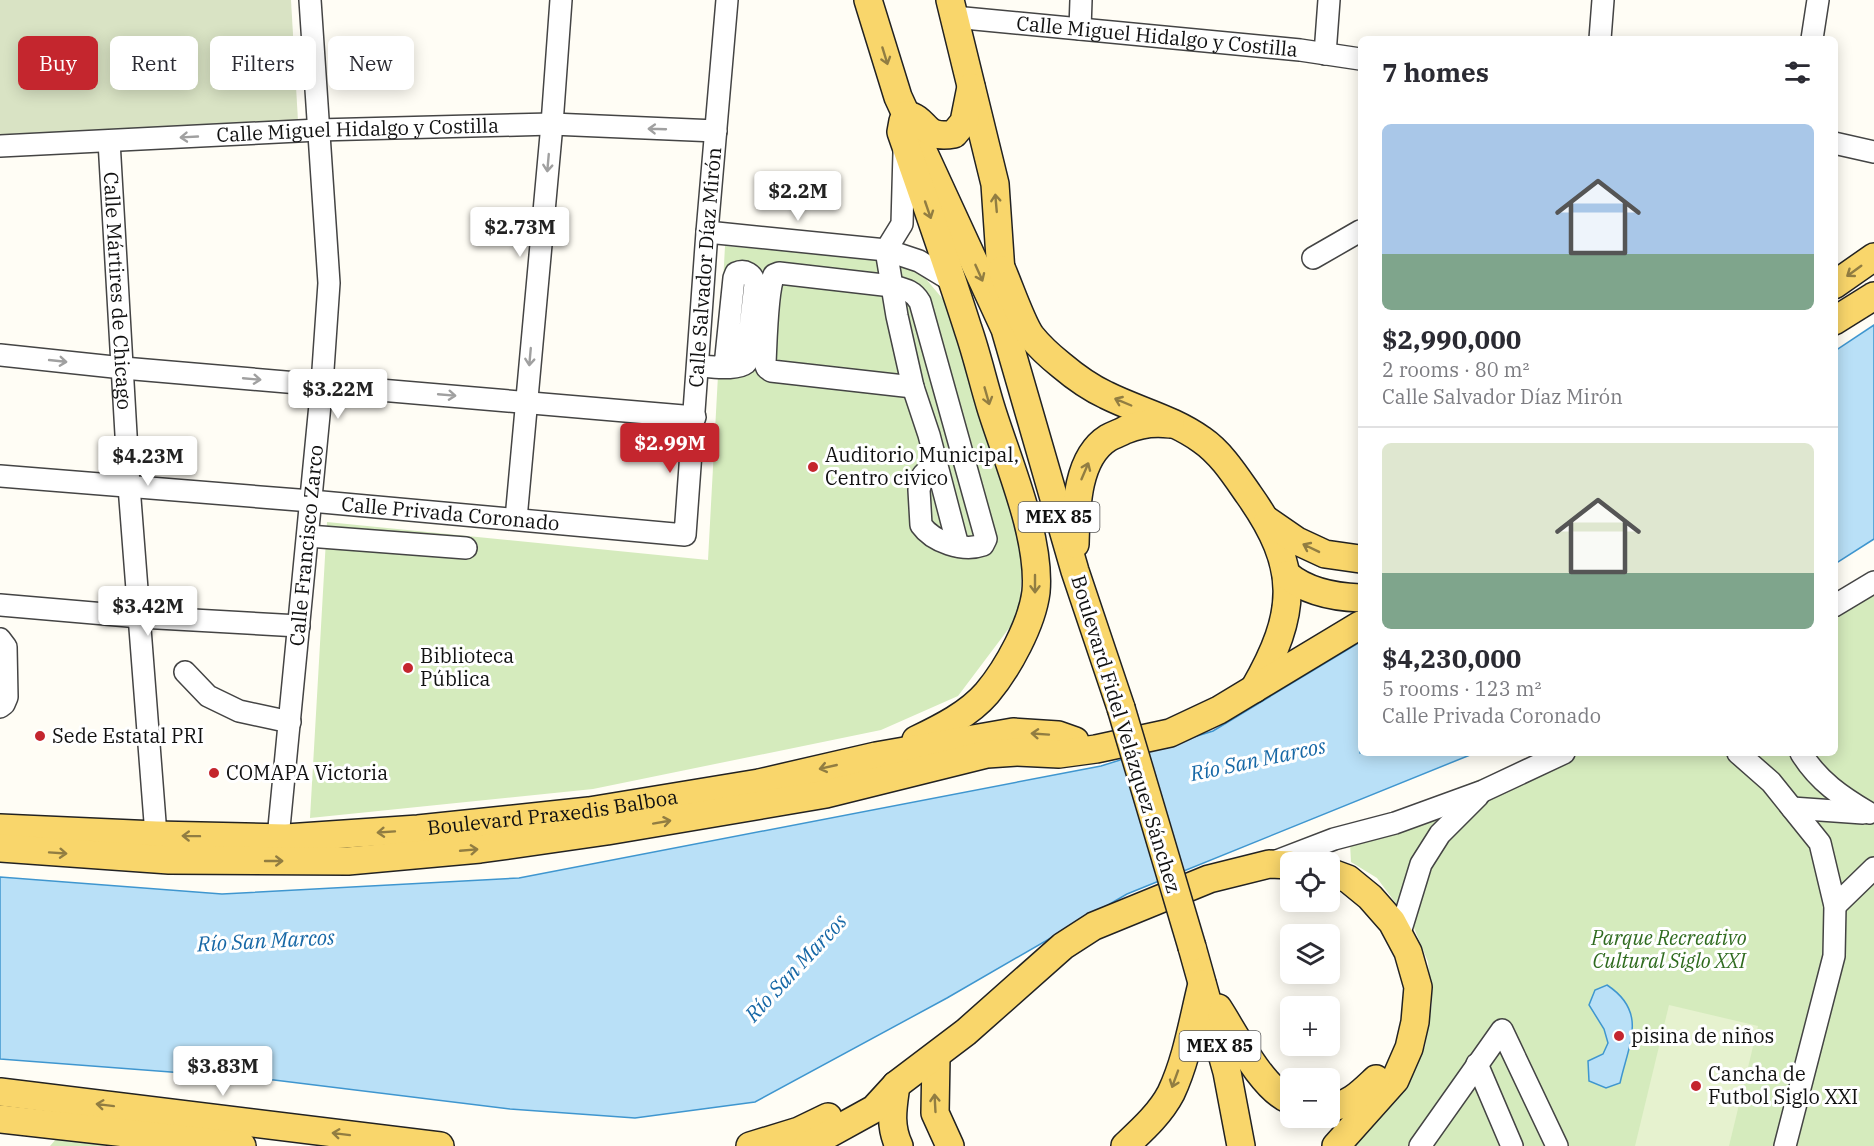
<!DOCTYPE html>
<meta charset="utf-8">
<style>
body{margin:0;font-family:"IBM Plex Serif",serif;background:#f2f2f3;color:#2b2b33;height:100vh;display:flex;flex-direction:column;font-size:22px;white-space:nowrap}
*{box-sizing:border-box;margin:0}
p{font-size:20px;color:#7c7c81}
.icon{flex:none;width:33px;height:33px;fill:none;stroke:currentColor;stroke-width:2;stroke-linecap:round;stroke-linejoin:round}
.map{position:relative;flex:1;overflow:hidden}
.side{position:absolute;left:1358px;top:36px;width:480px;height:720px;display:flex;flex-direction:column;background:#fff;border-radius:9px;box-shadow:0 3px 15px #0003}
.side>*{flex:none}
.guide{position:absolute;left:18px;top:36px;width:570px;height:54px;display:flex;gap:12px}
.tools{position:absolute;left:1280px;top:852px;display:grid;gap:12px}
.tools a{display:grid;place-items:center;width:60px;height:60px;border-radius:9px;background:#fff;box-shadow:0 3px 15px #0003;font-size:30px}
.price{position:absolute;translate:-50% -51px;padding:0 14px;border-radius:6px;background:#fff;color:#222;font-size:20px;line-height:39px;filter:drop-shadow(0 2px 3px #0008)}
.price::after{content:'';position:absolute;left:50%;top:36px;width:18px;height:14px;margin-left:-9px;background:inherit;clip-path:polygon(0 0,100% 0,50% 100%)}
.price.on{background:#c4262e;color:#fff}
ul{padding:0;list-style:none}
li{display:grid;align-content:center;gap:12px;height:318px;padding:0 24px}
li+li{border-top:2px solid #e1e1e2}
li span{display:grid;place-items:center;height:186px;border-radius:9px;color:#555}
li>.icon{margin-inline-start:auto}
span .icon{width:108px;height:108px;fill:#fffc;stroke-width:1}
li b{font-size:26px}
h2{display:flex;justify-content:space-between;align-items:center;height:72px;padding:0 24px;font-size:26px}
.tag{padding:0 21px;border-radius:9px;background:#fff;box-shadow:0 3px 15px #0003;font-size:21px;line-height:54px}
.tag.on{background:#c4262e;color:#fff}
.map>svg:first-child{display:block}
</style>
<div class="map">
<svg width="1874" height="1146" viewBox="0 0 1874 1146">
<rect width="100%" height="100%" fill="#fffdf5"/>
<path fill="#d5ebbd" d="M725,246L896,260L921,273L952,310L965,331L1023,553L1019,615L958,696L881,730L593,789L310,818L327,522L708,560Z
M1874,591V1146H1349L1400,1086L1425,1047L1432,1004L1428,962L1414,928L1377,878L1351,862L1350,844L1395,814L1544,753H1834L1835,616Z
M57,1138L131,1146H50Z"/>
<path fill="#d9e3c4" d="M0,0H291L298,121L0,136Z"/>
<path fill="#e6f2cf" d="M1669,1005L1758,1026L1729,1146H1635Z"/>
<path fill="#b9e0f7" stroke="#3f96cf" stroke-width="1.5" d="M1874,325V539L1835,564V351Z
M1360,642V753H1475L1127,894L947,998L755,1102L635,1118L510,1109L274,1080L0,1059V877L222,894L519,878L1101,766L1213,731Z
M1607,985C1648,1012 1629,1043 1620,1083L1606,1088L1589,1081L1588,1061L1603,1054L1608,1043L1604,1029L1589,1005L1595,990Z"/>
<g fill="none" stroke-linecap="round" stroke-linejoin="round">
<defs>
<g id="minor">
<path id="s1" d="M954,17L1300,50L1360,59"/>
<path d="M1080,29L1081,0"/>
<path d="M1600,39L1603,0"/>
<path d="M1812,39L1818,0"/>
<path d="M1325,54L1329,0"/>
<path id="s2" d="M109,141L129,486L156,835"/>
<path d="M1834,143L1874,152"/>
<path id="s3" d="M0,146L318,130L552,124L716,131"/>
<path d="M904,152L902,224L886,250L897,316L913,387L929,435L958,546"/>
<path d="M707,232L886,250L919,261L952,281"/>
<path d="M1313,258L1360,231"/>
<path d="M0,355L123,368L695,417"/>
<path d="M698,366C711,366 736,371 746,363L755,284C753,274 745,269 736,273L734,278L725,366"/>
<path d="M913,387L771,371L767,368L765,363C766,344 767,290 774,275L779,273L892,286C904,289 913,290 920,302L986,539L983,545C963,552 933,542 921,525L919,490L923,475L936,462"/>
<path id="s4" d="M0,476L311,501L685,535L707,232L727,0"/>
<path d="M516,519L552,124L561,0"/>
<path d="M308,536L466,548"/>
<path d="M0,605L140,617L299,626"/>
<path d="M1834,606L1874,582"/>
<path d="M0,639L6,647L7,697L4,704L0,707"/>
<path d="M185,672L208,696L239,711L290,722"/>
<path d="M1738,753L1771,782L1820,843L1835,906L1834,956L1785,1146"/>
<path d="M1801,753C1818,781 1842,797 1869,813"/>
<path d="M1792,808L1863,813"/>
<path id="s5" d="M278,838L322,384L329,283L310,0"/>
<path d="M1269,864L1334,839L1395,823L1483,791L1564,753"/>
<path d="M1835,906L1874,868"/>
<path d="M1399,936L1421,864L1440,834L1478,796"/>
<path d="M1477,1064L1512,1146"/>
<path d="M1420,1146L1502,1030L1557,1146"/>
</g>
<g id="major">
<path d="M868,0L898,97L1005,329L1075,571L1121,708"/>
<path d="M950,0L995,184L1002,287"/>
<path d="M1002,270C1009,286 1022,324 1031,336C1039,346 1051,357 1061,365C1074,376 1091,388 1106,395C1138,411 1173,419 1202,440C1221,453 1235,475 1249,495C1300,567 1298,613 1254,689"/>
<path d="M1834,285L1874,257"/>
<path d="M1834,321L1874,296"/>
<path d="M1268,521L1297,541L1325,554L1360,559"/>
<path d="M1075,544C1076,511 1076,458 1108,438C1113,435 1120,433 1125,430C1139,424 1155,422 1170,424"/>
<path d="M1287,575C1307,592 1334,597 1360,598"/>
<path d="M916,740C941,728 969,714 987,693C1008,668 1032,624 1036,592C1041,537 1007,460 991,408C983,382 977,355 968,329C947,263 924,198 901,132L903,121L907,115C928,119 922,140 954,134L964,122L971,87"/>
<path id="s6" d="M0,828L156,835L286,838L418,829L589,811L759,783L876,756L1013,732L1058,735L1075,741"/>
<path d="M0,848L169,860L348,861L480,849L607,831L826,794L987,754L1017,752L1059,754L1096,749L1170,733L1219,710L1360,625"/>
<path d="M1329,872L1348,879L1370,897L1392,922L1408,952L1418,987L1415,1022L1409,1048L1395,1080L1336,1146"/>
<path d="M1192,947L1227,1072L1241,1146"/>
<path d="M1218,1008C1235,1034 1262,1089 1290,1100"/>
<path d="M936,1057L935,1113L950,1146"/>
<path d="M896,1085C893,1107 889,1125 899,1146"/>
<path d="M0,1092L440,1146"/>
<path d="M1329,1108C1351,1104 1360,1094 1376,1079"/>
<path d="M0,1119L242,1146"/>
<path d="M750,1146L799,1131L828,1117"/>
<path d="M807,1146L874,1109L896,1085L966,1032L1063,946L1094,926L1209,879L1269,864L1290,865"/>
<path d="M1125,1146C1142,1130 1160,1114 1171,1093C1187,1059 1193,1020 1202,984"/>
</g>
</defs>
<use href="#minor" stroke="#444" stroke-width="24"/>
<use href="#major" stroke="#222" stroke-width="30"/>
<use href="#minor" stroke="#fff" stroke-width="21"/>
<use href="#major" stroke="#f9d66b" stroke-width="27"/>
<defs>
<path id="major-bridge" d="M1121,708L1192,947"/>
</defs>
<use href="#major-bridge" stroke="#222" stroke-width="30" stroke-linecap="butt"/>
<use href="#major-bridge" stroke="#f9d66b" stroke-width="27"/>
</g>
<defs><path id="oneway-shaft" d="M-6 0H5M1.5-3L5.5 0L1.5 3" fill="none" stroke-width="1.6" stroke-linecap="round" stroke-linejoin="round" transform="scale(1.5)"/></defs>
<g stroke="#917d42">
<use href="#oneway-shaft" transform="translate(885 56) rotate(73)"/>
<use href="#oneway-shaft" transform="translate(996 203) rotate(-95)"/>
<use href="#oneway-shaft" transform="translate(928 210) rotate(71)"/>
<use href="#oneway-shaft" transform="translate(1854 271) rotate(144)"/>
<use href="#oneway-shaft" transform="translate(979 273) rotate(66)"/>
<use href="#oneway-shaft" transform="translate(987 396) rotate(74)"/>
<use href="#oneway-shaft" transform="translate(1123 402) rotate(-157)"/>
<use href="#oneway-shaft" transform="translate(1085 471) rotate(-67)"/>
<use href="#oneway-shaft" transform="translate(1311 548) rotate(-154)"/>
<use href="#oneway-shaft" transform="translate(1035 584) rotate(90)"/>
<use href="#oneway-shaft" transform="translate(1040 734) rotate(-176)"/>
<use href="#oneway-shaft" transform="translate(828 767) rotate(167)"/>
<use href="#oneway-shaft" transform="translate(662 822) rotate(-10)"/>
<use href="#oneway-shaft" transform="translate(386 832) rotate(176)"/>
<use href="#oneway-shaft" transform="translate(191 836) rotate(-179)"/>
<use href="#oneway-shaft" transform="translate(469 850) rotate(-5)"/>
<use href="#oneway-shaft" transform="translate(58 853) rotate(4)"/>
<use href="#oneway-shaft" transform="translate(274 861)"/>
<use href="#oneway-shaft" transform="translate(1175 1079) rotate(110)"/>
<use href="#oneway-shaft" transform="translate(935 1103) rotate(-93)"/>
<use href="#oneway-shaft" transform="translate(105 1105) rotate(-173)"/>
<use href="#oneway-shaft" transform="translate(341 1134) rotate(-173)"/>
</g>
<g stroke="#a0a0a0">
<use href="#oneway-shaft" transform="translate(657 129) rotate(-178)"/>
<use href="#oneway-shaft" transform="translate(189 137) rotate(177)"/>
<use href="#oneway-shaft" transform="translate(548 163) rotate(95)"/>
<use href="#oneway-shaft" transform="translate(530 357) rotate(95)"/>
<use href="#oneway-shaft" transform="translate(58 361) rotate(6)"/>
<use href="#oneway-shaft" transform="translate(252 379) rotate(5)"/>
<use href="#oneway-shaft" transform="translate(447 395) rotate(5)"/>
</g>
<g fill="#c4262e" stroke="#fff" stroke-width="2">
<circle cx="813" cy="467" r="6"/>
<circle cx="408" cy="668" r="6"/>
<circle cx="40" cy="736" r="6"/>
<circle cx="214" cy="773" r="6"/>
<circle cx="1619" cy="1036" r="6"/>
<circle cx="1696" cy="1086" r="6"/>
</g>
<g text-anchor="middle" stroke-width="6" stroke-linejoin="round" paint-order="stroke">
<g fill="#fff" stroke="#585858" stroke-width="1.5">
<rect x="1018.5" y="502" width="81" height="30" rx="4.5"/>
<rect x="1179.5" y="1031" width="81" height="30" rx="4.5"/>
</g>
<g font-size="18" font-weight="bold" fill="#111">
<text x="1059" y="523">MEX 85</text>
<text x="1220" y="1052">MEX 85</text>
</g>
<g font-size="20" fill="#111" stroke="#fff">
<text dy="7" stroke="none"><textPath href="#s1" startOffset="204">Calle Miguel Hidalgo y Costilla</textPath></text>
<text dy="7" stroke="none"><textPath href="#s3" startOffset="358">Calle Miguel Hidalgo y Costilla</textPath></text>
<text dy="7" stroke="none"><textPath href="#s4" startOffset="956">Calle Salvador Díaz Mirón</textPath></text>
<text dy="7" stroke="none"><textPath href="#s2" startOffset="150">Calle Mártires de Chicago</textPath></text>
<text dy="7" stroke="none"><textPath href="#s4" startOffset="452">Calle Privada Coronado</textPath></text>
<text dy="7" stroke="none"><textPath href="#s5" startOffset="294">Calle Francisco Zarco</textPath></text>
<text transform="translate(1126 734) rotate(73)" y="7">Boulevard Fidel Velázquez Sánchez</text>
<text dy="7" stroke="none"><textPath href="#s6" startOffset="554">Boulevard Praxedis Balboa</textPath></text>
</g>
<g font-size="20" fill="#111" stroke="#fff" text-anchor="start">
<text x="825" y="462">Auditorio Municipal,<tspan x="825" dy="23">Centro civico</tspan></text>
<text x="420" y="663">Biblioteca<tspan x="420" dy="23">Pública</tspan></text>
<text x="52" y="743">Sede Estatal PRI</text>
<text x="226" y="780">COMAPA Victoria</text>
<text x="1631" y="1043">pisina de niños</text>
<text x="1708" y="1081">Cancha de<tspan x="1708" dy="23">Futbol Siglo XXI</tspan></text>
</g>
<g font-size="20" font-style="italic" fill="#2f6b1f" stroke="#fff">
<text x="1669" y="945">Parque Recreativo<tspan x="1669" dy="23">Cultural Siglo XXI</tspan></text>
</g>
<g font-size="21" font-style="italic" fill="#1768a6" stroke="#fff">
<text transform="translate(1258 760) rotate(-12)" y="7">Río San Marcos</text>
<text transform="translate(266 941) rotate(-3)" y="7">Río San Marcos</text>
<text transform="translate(796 968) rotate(-47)" y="7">Río San Marcos</text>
</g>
</g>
</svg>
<div class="tools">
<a><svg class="icon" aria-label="locate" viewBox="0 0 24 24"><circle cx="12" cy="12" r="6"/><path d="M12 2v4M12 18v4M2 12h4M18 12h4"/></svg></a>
<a><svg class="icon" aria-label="layers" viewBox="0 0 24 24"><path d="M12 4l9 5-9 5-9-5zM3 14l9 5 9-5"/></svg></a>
<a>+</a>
<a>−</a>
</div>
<b class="price" style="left:798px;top:222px">$2.2M</b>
<b class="price" style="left:520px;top:258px">$2.73M</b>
<b class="price" style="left:338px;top:420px">$3.22M</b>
<b class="price on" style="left:670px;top:474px">$2.99M</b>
<b class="price" style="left:148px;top:487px">$4.23M</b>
<b class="price" style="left:148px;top:637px">$3.42M</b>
<b class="price" style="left:223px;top:1097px">$3.83M</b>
<div class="guide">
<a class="tag on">Buy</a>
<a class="tag">Rent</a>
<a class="tag">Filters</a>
<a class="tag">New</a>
</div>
<section class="side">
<h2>7 homes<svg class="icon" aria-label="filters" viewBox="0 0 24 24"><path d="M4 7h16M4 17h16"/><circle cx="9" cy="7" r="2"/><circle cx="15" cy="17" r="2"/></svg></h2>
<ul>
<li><span style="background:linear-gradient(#a9c7e8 70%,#7fa58c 0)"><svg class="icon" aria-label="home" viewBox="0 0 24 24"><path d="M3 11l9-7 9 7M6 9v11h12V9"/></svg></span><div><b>$2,990,000</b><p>2 rooms · 80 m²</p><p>Calle Salvador Díaz Mirón</p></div></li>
<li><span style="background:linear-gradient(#dfe7d0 70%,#7fa58c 0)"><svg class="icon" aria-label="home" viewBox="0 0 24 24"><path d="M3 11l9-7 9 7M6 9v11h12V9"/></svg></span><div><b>$4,230,000</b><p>5 rooms · 123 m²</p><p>Calle Privada Coronado</p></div></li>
</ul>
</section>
</div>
